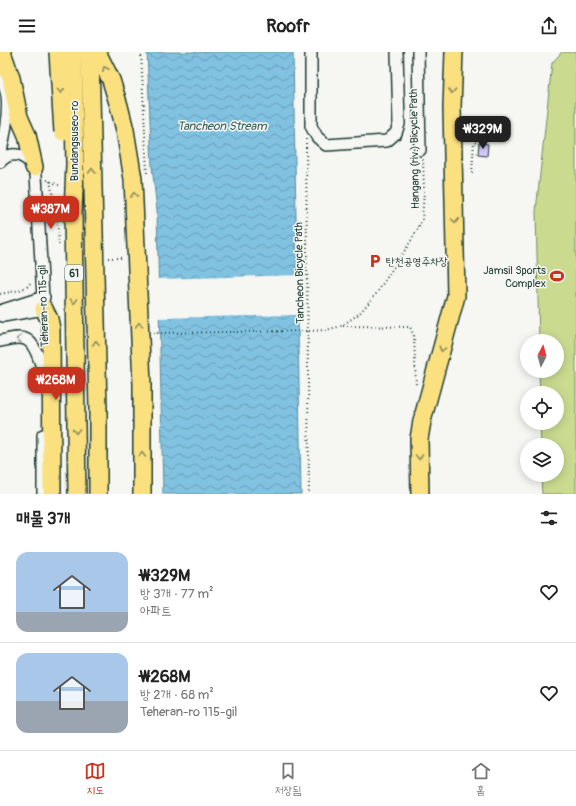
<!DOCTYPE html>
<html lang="ko">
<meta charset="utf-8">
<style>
body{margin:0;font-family:Pangolin,"Poor Story",sans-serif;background:#f6f6f6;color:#222;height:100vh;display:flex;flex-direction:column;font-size:15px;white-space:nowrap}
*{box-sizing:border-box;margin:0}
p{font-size:13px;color:#767676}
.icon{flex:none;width:22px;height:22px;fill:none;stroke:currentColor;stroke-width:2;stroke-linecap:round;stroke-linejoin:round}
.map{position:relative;height:442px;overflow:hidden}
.sheet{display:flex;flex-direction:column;background:#fff;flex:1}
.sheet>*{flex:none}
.needle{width:26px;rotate:6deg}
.fabs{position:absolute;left:520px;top:282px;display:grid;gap:8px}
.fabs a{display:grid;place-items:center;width:44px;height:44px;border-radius:50%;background:#fff;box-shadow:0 2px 10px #0003;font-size:20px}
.price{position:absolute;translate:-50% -34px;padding:0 9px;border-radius:8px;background:#c8321e;color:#fff;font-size:13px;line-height:26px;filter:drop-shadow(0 1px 2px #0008)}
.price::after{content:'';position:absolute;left:50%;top:24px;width:12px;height:9px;margin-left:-6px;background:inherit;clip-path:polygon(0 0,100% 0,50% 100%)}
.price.current{background:#222;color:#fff}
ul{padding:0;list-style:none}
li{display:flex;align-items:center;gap:12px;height:100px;padding:0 16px}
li+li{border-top:1px solid #e0e0e0}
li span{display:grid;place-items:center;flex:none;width:112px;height:80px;border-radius:12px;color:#555}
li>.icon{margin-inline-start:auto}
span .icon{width:48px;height:48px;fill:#fffc;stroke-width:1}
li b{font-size:17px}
h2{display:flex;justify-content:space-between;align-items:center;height:48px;padding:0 16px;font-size:17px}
header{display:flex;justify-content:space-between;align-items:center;height:52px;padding:0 16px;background:#fff;font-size:18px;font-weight:700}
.tab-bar{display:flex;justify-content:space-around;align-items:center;height:56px;border-top:1px solid #e0e0e0;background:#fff;font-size:11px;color:#767676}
.tab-bar a{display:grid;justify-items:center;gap:2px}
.tab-bar .current{color:#c8321e}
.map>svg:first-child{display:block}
</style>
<header><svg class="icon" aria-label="menu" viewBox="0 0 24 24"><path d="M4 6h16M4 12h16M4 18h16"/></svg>Roofr<svg class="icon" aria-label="share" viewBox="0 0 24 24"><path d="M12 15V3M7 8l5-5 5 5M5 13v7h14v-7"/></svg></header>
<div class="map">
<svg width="576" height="442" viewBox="0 0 576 442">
<defs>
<pattern id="water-waves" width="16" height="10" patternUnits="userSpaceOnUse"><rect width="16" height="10" fill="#81c2e1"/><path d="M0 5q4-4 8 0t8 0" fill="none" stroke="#699fb7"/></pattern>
</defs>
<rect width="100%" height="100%" fill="#f6f6f2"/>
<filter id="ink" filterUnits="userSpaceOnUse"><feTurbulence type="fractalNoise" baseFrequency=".025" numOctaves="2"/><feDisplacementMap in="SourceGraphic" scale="8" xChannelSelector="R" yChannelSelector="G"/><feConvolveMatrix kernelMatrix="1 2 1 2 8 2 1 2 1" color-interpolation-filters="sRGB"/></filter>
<g filter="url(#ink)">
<path fill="#cadb90" stroke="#748c62" d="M562,0H576V442H542L541,423H557V393H541L540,371H557V341H540L539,319H557V289H539L536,159L552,11Z"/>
<path fill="url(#water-waves)" stroke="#5a8d9c" d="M147,0H293L301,442H163L157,158L152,115Z"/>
<path fill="#f6f6f2" d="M299,223V263L158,266L157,227Z"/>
<path fill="#d5c9fc" stroke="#1f3d34" d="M479,91L488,92L487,104L478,103Z"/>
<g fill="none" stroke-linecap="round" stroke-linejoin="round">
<defs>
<path id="minor" d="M311,0V74L317,85L326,93L387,89L396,81L399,72L397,0
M418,0L420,98
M0,19C2,27 5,35 7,44C9,63 5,83 0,103
M0,110C2,108 5,105 8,104C17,100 28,106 33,114C35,116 36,120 36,123L44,263
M0,259L44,245
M3,264L44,257
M0,289C7,288 18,284 25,287C35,290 41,312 44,322
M43,442V383"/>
<path id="highway" d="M2,0L11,26L19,65L27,83L34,115
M44,257L49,267L51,277L52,442
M420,442L419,387L422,369L456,244L452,55L454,0"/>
</defs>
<use href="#minor" stroke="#1f3d34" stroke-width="14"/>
<use href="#highway" stroke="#1f3d34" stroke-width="20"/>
<path stroke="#1f3d34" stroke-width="2" stroke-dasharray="1 3" stroke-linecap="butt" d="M141,0L147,121
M306,87L309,442
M472,121L474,90L479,91
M47,128L61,134
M50,129L57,165L59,193
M108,206H124
M0,242L20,238L27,235L31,230
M343,274L410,275L414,284L416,334
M153,281L308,279L326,278L341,274L359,262L376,242L411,189L422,169L424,139L423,107"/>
<use href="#minor" stroke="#f6f6f2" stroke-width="11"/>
<use href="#highway" stroke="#fbe080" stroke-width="17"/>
<defs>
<path id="highway-bridge" d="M58,0L63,80
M73,0L75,112L73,161L77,442
M90,0L98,358V442
M97,0L111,28L119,54L125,78L133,127L142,332V442"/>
</defs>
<use href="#highway-bridge" stroke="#1f3d34" stroke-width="20" stroke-linecap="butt"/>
<use href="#highway-bridge" stroke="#fbe080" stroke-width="17"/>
</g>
<defs><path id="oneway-chevron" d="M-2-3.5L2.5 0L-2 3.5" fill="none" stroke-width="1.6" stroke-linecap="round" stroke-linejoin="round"/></defs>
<g stroke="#8d8e5a">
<use href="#oneway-chevron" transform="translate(105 17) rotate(-115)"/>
<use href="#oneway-chevron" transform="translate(61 39) rotate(86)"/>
<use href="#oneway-chevron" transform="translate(452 39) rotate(92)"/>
<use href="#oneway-chevron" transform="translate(92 119) rotate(-91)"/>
<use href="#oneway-chevron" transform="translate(134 143) rotate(-93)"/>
<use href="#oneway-chevron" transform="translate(455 169) rotate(89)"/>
<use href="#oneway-chevron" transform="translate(74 249) rotate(89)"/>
<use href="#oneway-chevron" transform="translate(139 273) rotate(-92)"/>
<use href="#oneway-chevron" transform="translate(96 291) rotate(-91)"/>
<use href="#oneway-chevron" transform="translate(442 297) rotate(105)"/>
<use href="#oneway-chevron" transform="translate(76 379) rotate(89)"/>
<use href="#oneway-chevron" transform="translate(142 403) rotate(-90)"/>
<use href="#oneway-chevron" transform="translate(419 405) rotate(89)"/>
</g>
<use stroke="#8a9a93" href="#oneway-chevron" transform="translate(19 287) rotate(-179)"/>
</g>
<defs>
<symbol id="parking-bare" viewBox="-9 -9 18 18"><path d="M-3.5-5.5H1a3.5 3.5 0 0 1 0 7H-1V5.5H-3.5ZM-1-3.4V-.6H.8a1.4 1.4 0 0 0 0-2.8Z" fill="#c8321e" stroke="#f6f6f2" stroke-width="2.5" paint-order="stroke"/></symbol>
<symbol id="stadium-bare" viewBox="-9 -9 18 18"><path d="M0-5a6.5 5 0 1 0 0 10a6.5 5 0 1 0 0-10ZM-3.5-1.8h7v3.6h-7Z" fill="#c8321e" stroke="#f6f6f2" stroke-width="2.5" paint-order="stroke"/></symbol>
</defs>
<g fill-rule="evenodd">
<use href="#parking-bare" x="365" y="199" width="20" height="20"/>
<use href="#stadium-bare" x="547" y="214" width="20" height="20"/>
</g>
<g text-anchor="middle" stroke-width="3" stroke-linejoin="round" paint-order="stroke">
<rect fill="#f6f6f2" stroke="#60746d" stroke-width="1" x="65" y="213" width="18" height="16" rx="3"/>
<g font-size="10" font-weight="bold" fill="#1f3d34">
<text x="74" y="225">61</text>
</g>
<g font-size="11" fill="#1f3d34" stroke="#f6f6f2">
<text transform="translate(74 89) rotate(-90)" y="4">Bundangsuseo-ro</text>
<text transform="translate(414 97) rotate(-91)" y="4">Hangang (riv.) Bicycle Path</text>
<text transform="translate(299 221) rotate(-91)" y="4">Tancheon Bicycle Path</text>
<text transform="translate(43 254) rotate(-92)" y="4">Teheran-ro 115-gil</text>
</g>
<g font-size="11" fill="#1f3d34" stroke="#f6f6f2" text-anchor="start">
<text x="386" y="213">탄천공영주차장</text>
<text x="546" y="222" text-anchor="end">Jamsil Sports<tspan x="546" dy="13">Complex</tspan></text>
</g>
<g font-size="12" font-style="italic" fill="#385e5f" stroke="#f6f6f2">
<text x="222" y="78">Tancheon Stream</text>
</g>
</g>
</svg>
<div class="fabs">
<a><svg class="needle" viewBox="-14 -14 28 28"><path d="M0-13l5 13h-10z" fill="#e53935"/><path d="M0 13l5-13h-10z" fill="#767676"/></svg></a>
<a><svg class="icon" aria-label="locate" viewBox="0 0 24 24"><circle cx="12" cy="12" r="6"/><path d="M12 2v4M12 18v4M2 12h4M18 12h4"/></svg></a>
<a><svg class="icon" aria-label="layers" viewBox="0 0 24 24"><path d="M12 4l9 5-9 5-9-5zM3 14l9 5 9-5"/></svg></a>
</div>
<b class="price current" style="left:483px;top:98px">₩329M</b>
<b class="price" style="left:51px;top:178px">₩387M</b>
<b class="price" style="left:56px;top:349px">₩268M</b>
</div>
<section class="sheet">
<h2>매물 3개<svg class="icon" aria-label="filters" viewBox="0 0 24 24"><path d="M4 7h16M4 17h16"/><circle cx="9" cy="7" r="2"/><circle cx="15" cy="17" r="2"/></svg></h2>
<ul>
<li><span style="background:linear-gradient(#a9c7e8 75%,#9aa5b1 0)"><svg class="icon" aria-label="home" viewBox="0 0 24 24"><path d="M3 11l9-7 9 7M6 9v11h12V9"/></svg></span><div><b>₩329M</b><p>방 3개 · 77 m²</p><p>아파트</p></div><svg class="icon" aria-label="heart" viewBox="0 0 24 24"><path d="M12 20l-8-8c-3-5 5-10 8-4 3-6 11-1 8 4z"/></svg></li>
<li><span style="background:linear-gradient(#a9c7e8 60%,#9aa5b1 0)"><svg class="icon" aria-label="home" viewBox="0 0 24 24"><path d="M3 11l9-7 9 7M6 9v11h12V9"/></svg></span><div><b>₩268M</b><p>방 2개 · 68 m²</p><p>Teheran-ro 115-gil</p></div><svg class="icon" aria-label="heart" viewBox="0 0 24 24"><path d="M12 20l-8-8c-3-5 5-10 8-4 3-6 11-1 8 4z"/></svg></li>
</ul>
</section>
<nav class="tab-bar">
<a class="current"><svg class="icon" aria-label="map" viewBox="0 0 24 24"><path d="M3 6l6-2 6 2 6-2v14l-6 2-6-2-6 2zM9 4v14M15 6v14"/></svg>지도</a>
<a><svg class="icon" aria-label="saved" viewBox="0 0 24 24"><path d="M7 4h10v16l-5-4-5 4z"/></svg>저장됨</a>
<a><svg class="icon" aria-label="home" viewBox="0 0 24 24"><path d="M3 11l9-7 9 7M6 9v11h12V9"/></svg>홈</a>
</nav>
